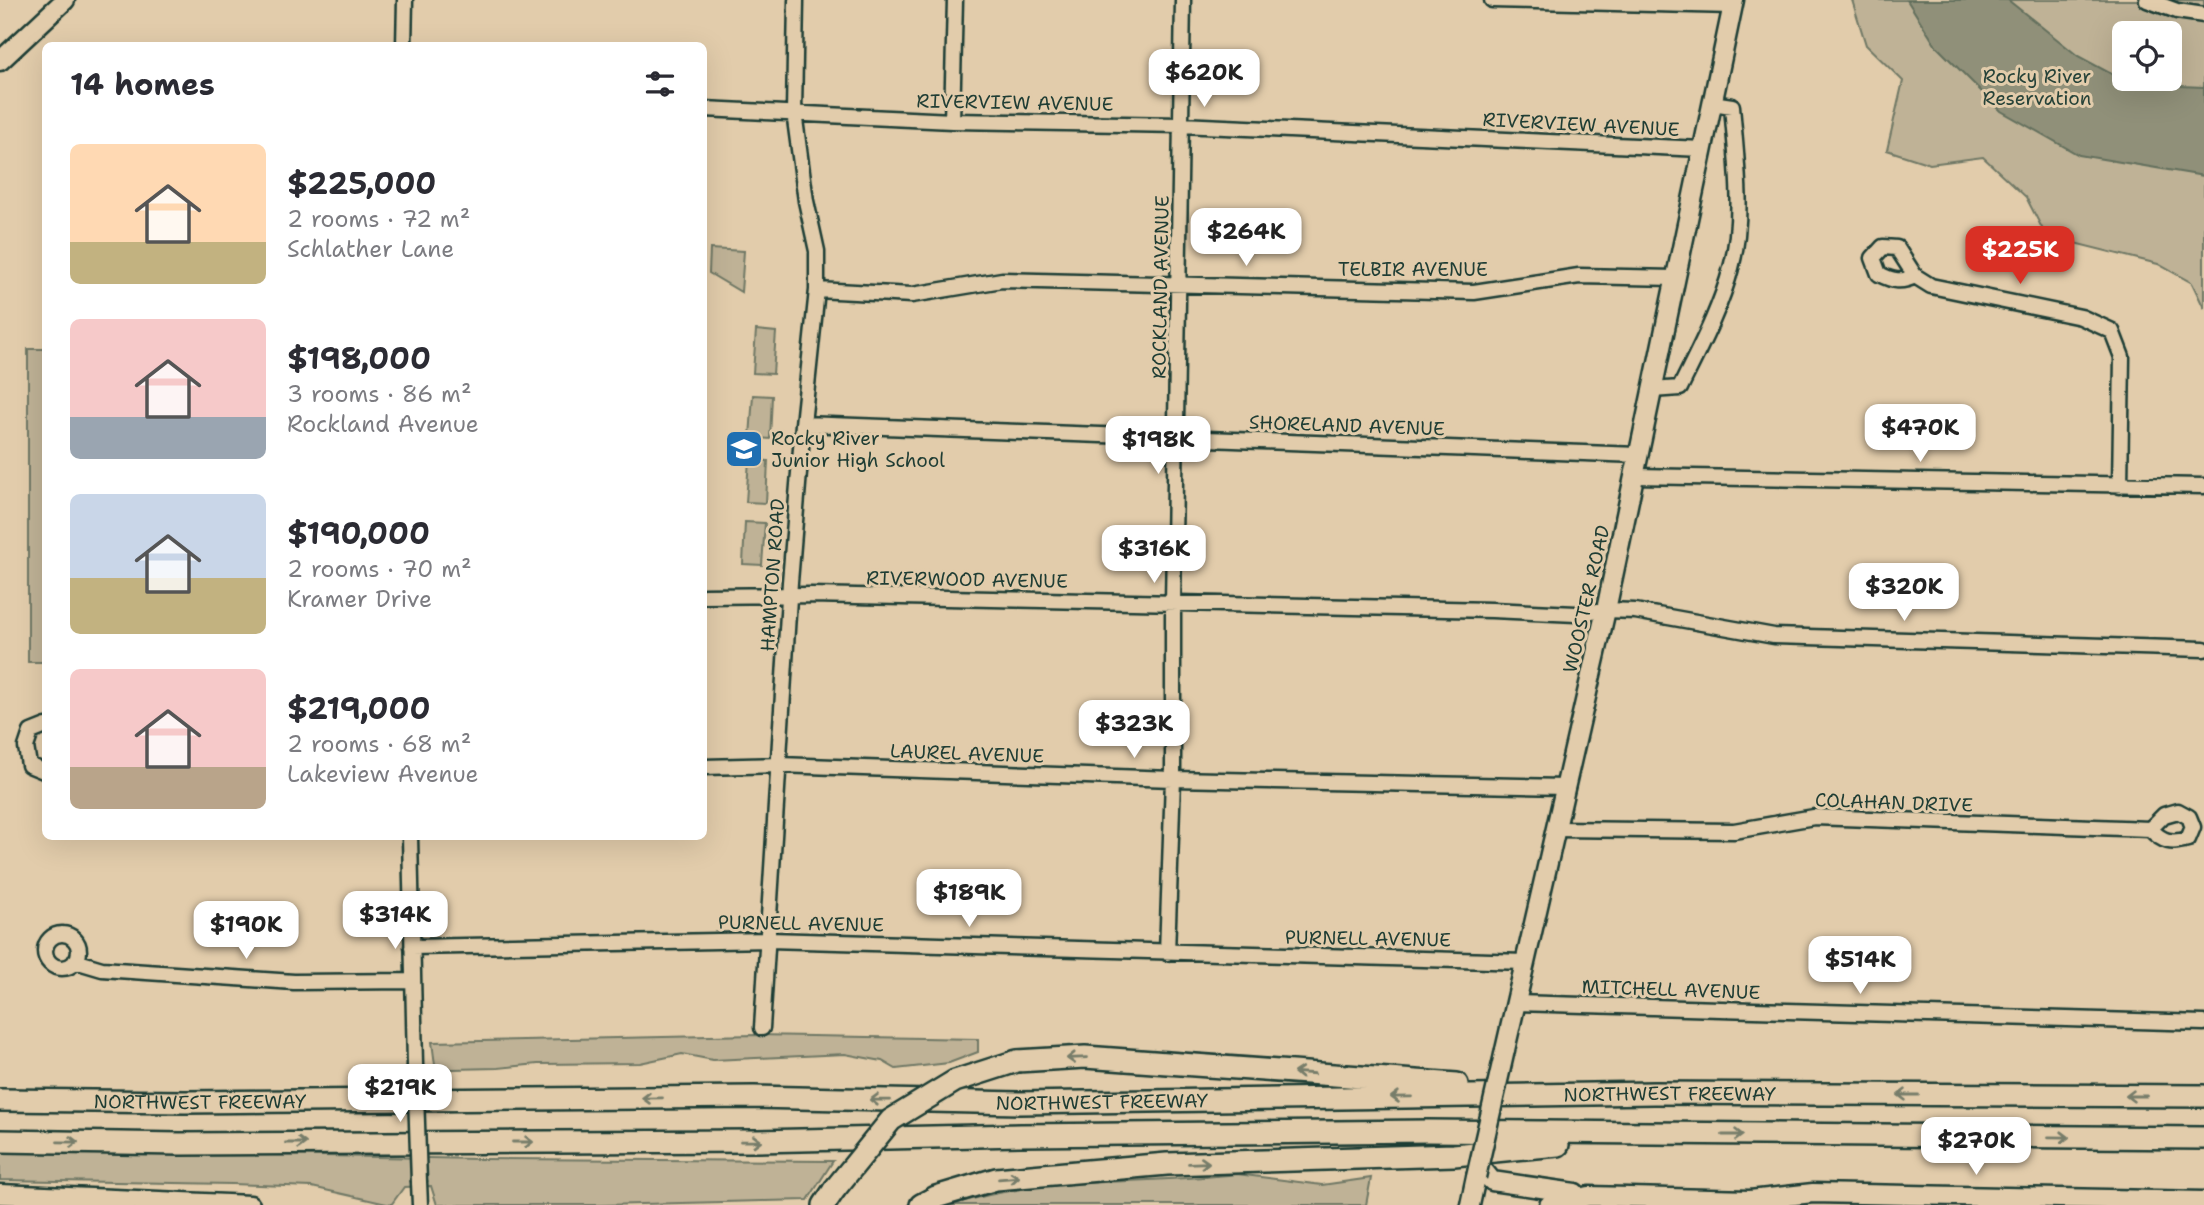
<!DOCTYPE html>
<meta charset="utf-8">
<style>
body{margin:0;font-family:"Shantell Sans",sans-serif;background:#f2f2f3;color:#2b2b33;height:100vh;display:flex;flex-direction:column;font-size:26px;white-space:nowrap}
*{box-sizing:border-box;margin:0}
p{font-size:23px;color:#7c7c81}
.icon{flex:none;width:38px;height:38px;fill:none;stroke:currentColor;stroke-width:2;stroke-linecap:round;stroke-linejoin:round}
.map{position:relative;flex:1;overflow:hidden}
.drawer{position:absolute;left:42px;top:42px;width:665px;height:798px;display:flex;flex-direction:column;background:#fff;border-radius:10px;box-shadow:0 7px 28px #0002}
.drawer>*{flex:none}
.tools{position:absolute;left:2112px;top:21px;display:grid;gap:14px}
.tools a{display:grid;place-items:center;width:70px;height:70px;border-radius:10px;background:#fff;box-shadow:0 7px 28px #0002;font-size:35px}
.price{position:absolute;translate:-50% -60px;padding:0 16px;border-radius:14px;background:#fff;color:#222;font-size:23px;line-height:46px;filter:drop-shadow(0 2px 4px #0008)}
.price::after{content:'';position:absolute;left:50%;top:42px;width:21px;height:16px;margin-left:-10px;background:inherit;clip-path:polygon(0 0,100% 0,50% 100%)}
.price.on{background:#d93025;color:#fff}
ul{padding:0;list-style:none}
li{display:flex;align-items:center;gap:21px;height:175px;padding:0 28px}
li span{display:grid;place-items:center;flex:none;width:196px;height:140px;border-radius:10px;color:#555}
li>.icon{margin-inline-start:auto}
span .icon{width:84px;height:84px;fill:#fffc;stroke-width:1}
li b{font-size:30px}
h2{display:flex;justify-content:space-between;align-items:center;height:84px;padding:0 28px;font-size:30px}
.map>svg:first-child{display:block}
</style>
<div class="map">
<svg width="2204" height="1205" viewBox="0 0 2204 1205">
<rect width="100%" height="100%" fill="#e2ccab"/>
<filter id="ink" filterUnits="userSpaceOnUse"><feTurbulence type="fractalNoise" baseFrequency=".0143" numOctaves="2"/><feDisplacementMap in="SourceGraphic" scale="14" xChannelSelector="R" yChannelSelector="G"/><feConvolveMatrix kernelMatrix="1 2 1 2 8 2 1 2 1" color-interpolation-filters="sRGB"/></filter>
<g filter="url(#ink)">
<path fill="#bfb296" stroke="#6f7865" stroke-width="2" fill-rule="evenodd" d="M1852,0H2204V308L2192,283L2158,264L2046,236L2026,197L1983,157L1930,164L1887,150L1903,81L1866,45ZM2124,33H2170V79H2124Z
M710,249L744,251L741,292L709,273Z
M756,330L776,332L773,374L753,373Z
M28,349H45V662H28Z
M753,395L772,396L770,439L750,437Z
M749,460L768,461L766,503L746,502Z
M745,522L765,523L762,565L743,564Z
M756,1035L978,1039V1052L949,1063L896,1069L882,1061L845,1054L713,1060L682,1054L640,1063L538,1064L498,1068L452,1069L435,1065L432,1042Z
M0,1150L481,1159L833,1161L808,1200L602,1205H437L431,1186L404,1187L391,1205L312,1187L232,1184L0,1180Z
M1237,1174L1322,1185L1371,1178L1366,1205H951C1044,1175 1141,1185 1237,1174Z"/>
<path fill="#909079" stroke="#636f5d" stroke-width="2" d="M1907,0H2008L2078,56L2130,84L2204,87V176L2079,155L2001,111L1936,46Z"/>
<g fill="none" stroke-linecap="round" stroke-linejoin="round">
<defs>
<path id="minor" d="M1492,0L1732,6
M2147,0L2177,11L2204,15
M404,46L405,0
M704,109L952,121L1181,125L1702,149
M952,121L955,0
M1915,276C1901,283 1893,281 1879,274L1873,258L1883,247L1897,248L1915,276L1931,286L2081,317L2112,331L2122,357L2120,486
M817,290L912,295L1002,280L1474,292L1579,276L1675,278
M1652,390L1680,388C1699,349 1720,310 1731,268C1745,218 1736,157 1732,106L1712,103
M803,424L1638,455
M1635,476L2204,486
M704,596L811,595L1492,610L1576,614L1606,610L1635,611L1774,636L2204,649
M46,726L31,732L26,747L29,765L46,772
M704,767L779,765L1173,779L1565,787
M1555,829L1734,831L1814,817L2150,829C2163,842 2171,844 2188,839L2193,827L2189,817L2178,811L2164,815L2150,829
M410,836L415,1065
M45 951a17 17 0 1 1 34 0a17 17 0 1 1-34 0Z
M412,947L769,940L1525,962
M1167,953L1173,779V603L1183,0
M75,961L102,969L294,982L413,981
M1515,1003L2204,1023
M762,1028L790,582L803,424L817,290V251L806,201L794,112L796,0
M419,1182L420,1205"/>
<path id="major" d="M0,61L65,0
M1505,1050L1606,610L1734,0
M1479,1165L1492,1181L1575,1193
M0,1194L250,1205
M1470,1205L1476,1177
M1549,1205L1589,1196L1750,1200L1813,1193L2204,1201"/>
<g id="highway">
<path d="M1017,1061L1085,1057L1457,1084"/>
<path id="s1" d="M0,1100L185,1102L754,1097L1019,1103L1654,1093L2204,1096"/>
<path d="M0,1141L180,1144L757,1141L1021,1135L1428,1131L2204,1138"/>
<path d="M824,1205L834,1190"/>
<path d="M921,1205L936,1197L996,1179L1167,1164L1454,1155L1558,1145"/>
</g>
</defs>
<use href="#minor" stroke="#1f3d34" stroke-width="19"/>
<use href="#major" stroke="#1f3d34" stroke-width="23"/>
<use href="#highway" stroke="#1f3d34" stroke-width="26"/>
<use href="#minor" stroke="#e2ccab" stroke-width="14"/>
<use href="#major" stroke="#e2ccab" stroke-width="18"/>
<use href="#highway" stroke="#e2ccab" stroke-width="21"/>
<defs>
<path id="minor-bridge" d="M415,1065L419,1182"/>
<path id="major-bridge" d="M1476,1177L1505,1050"/>
<path id="highway-bridge" d="M834,1190L891,1120L955,1081L1017,1061"/>
</defs>
<use href="#minor-bridge" stroke="#1f3d34" stroke-width="19" stroke-linecap="butt"/>
<use href="#major-bridge" stroke="#1f3d34" stroke-width="23" stroke-linecap="butt"/>
<use href="#highway-bridge" stroke="#1f3d34" stroke-width="26" stroke-linecap="butt"/>
<use href="#minor-bridge" stroke="#e2ccab" stroke-width="14"/>
<use href="#major-bridge" stroke="#e2ccab" stroke-width="18"/>
<use href="#highway-bridge" stroke="#e2ccab" stroke-width="21"/>
</g>
<defs><path id="oneway-shaft" d="M-6 0H5M1.5-3L5.5 0L1.5 3" fill="none" stroke-width="1.6" stroke-linecap="round" stroke-linejoin="round" transform="scale(1.75)"/></defs>
<g stroke="#777d6a">
<use href="#oneway-shaft" transform="translate(1077 1058) rotate(178)"/>
<use href="#oneway-shaft" transform="translate(1304 1073) rotate(-176)"/>
<use href="#oneway-shaft" transform="translate(1908 1095) rotate(-180)"/>
<use href="#oneway-shaft" transform="translate(2136 1096) rotate(-180)"/>
<use href="#oneway-shaft" transform="translate(1401 1097) rotate(179)"/>
<use href="#oneway-shaft" transform="translate(652 1098) rotate(179)"/>
<use href="#oneway-shaft" transform="translate(880 1100) rotate(-179)"/>
<use href="#oneway-shaft" transform="translate(1733 1135)"/>
<use href="#oneway-shaft" transform="translate(2059 1137) rotate(1)"/>
<use href="#oneway-shaft" transform="translate(751 1141) rotate(-1)"/>
<use href="#oneway-shaft" transform="translate(68 1142) rotate(1)"/>
<use href="#oneway-shaft" transform="translate(523 1142)"/>
<use href="#oneway-shaft" transform="translate(296 1143)"/>
<use href="#oneway-shaft" transform="translate(1199 1163) rotate(-2)"/>
<use href="#oneway-shaft" transform="translate(1009 1178) rotate(-5)"/>
</g>
</g>
<defs>
<symbol id="school-square" viewBox="-11 -11 22 22"><rect x="-9" y="-9" width="18" height="18" rx="4" fill="#1f6fb2" stroke="#e2ccab"/><path d="M0-5L7-2L0 1L-7-2ZM-4 1L0 2.5L4 1V4Q0 6-4 4Z" fill="#fff"/></symbol>
</defs>
<g fill-rule="evenodd">
<use href="#school-square" x="722" y="427" width="44" height="44"/>
</g>
<g text-anchor="middle" stroke-width="6" stroke-linejoin="round" paint-order="stroke">
<g font-size="19" fill="#274339" stroke="#e2ccab">
<text x="2037" y="83">Rocky River<tspan x="2037" dy="22">Reservation</tspan></text>
</g>
<g font-size="19" fill="#1f3d34" stroke="#e2ccab">
<text transform="translate(1015 102) rotate(1)" y="7">RIVERVIEW AVENUE</text>
<text transform="translate(1581 124) rotate(3)" y="7">RIVERVIEW AVENUE</text>
<text x="1413" y="276">TELBIR AVENUE</text>
<text transform="translate(1160 287) rotate(-89)" y="7">ROCKLAND AVENUE</text>
<text transform="translate(1347 425) rotate(2)" y="7">SHORELAND AVENUE</text>
<text transform="translate(772 575) rotate(-86)" y="7">HAMPTON ROAD</text>
<text transform="translate(967 579) rotate(1)" y="7">RIVERWOOD AVENUE</text>
<text transform="translate(1586 599) rotate(-77)" y="7">WOOSTER ROAD</text>
<text transform="translate(967 753) rotate(2)" y="7">LAUREL AVENUE</text>
<text transform="translate(1894 802) rotate(2)" y="7">COLAHAN DRIVE</text>
<text transform="translate(801 923) rotate(1)" y="7">PURNELL AVENUE</text>
<text transform="translate(1368 938) rotate(1)" y="7">PURNELL AVENUE</text>
<text transform="translate(1671 989) rotate(2)" y="7">MITCHELL AVENUE</text>
<text dy="7" stroke="none"><textPath href="#s1" startOffset="1670">NORTHWEST FREEWAY</textPath></text>
<text dy="7" stroke="none"><textPath href="#s1" startOffset="200">NORTHWEST FREEWAY</textPath></text>
<text dy="7" stroke="none"><textPath href="#s1" startOffset="1102">NORTHWEST FREEWAY</textPath></text>
</g>
<g font-size="19" fill="#1f3d34" stroke="#e2ccab" text-anchor="start">
<text x="771" y="445">Rocky River<tspan x="771" dy="22">Junior High School</tspan></text>
</g>
</g>
</svg>
<div class="tools">
<a><svg class="icon" aria-label="locate" viewBox="0 0 24 24"><circle cx="12" cy="12" r="6"/><path d="M12 2v4M12 18v4M2 12h4M18 12h4"/></svg></a>
</div>
<b class="price" style="left:1204px;top:109px">$620K</b>
<b class="price" style="left:1246px;top:268px">$264K</b>
<b class="price on" style="left:2020px;top:286px">$225K</b>
<b class="price" style="left:1920px;top:464px">$470K</b>
<b class="price" style="left:1158px;top:476px">$198K</b>
<b class="price" style="left:1154px;top:585px">$316K</b>
<b class="price" style="left:1904px;top:623px">$320K</b>
<b class="price" style="left:1134px;top:760px">$323K</b>
<b class="price" style="left:969px;top:929px">$189K</b>
<b class="price" style="left:395px;top:951px">$314K</b>
<b class="price" style="left:246px;top:961px">$190K</b>
<b class="price" style="left:1860px;top:996px">$514K</b>
<b class="price" style="left:400px;top:1124px">$219K</b>
<b class="price" style="left:1976px;top:1177px">$270K</b>
<section class="drawer">
<h2>14 homes<svg class="icon" aria-label="filters" viewBox="0 0 24 24"><path d="M4 7h16M4 17h16"/><circle cx="9" cy="7" r="2"/><circle cx="15" cy="17" r="2"/></svg></h2>
<ul>
<li><span style="background:linear-gradient(#ffd9b3 70%,#c2b280 0)"><svg class="icon" aria-label="home" viewBox="0 0 24 24"><path d="M3 11l9-7 9 7M6 9v11h12V9"/></svg></span><div><b>$225,000</b><p>2 rooms · 72 m²</p><p>Schlather Lane</p></div></li>
<li><span style="background:linear-gradient(#f6c9c9 70%,#9aa5b1 0)"><svg class="icon" aria-label="home" viewBox="0 0 24 24"><path d="M3 11l9-7 9 7M6 9v11h12V9"/></svg></span><div><b>$198,000</b><p>3 rooms · 86 m²</p><p>Rockland Avenue</p></div></li>
<li><span style="background:linear-gradient(#c9d6e8 60%,#c2b280 0)"><svg class="icon" aria-label="home" viewBox="0 0 24 24"><path d="M3 11l9-7 9 7M6 9v11h12V9"/></svg></span><div><b>$190,000</b><p>2 rooms · 70 m²</p><p>Kramer Drive</p></div></li>
<li><span style="background:linear-gradient(#f6c9c9 70%,#b9a48a 0)"><svg class="icon" aria-label="home" viewBox="0 0 24 24"><path d="M3 11l9-7 9 7M6 9v11h12V9"/></svg></span><div><b>$219,000</b><p>2 rooms · 68 m²</p><p>Lakeview Avenue</p></div></li>
</ul>
</section>
</div>
